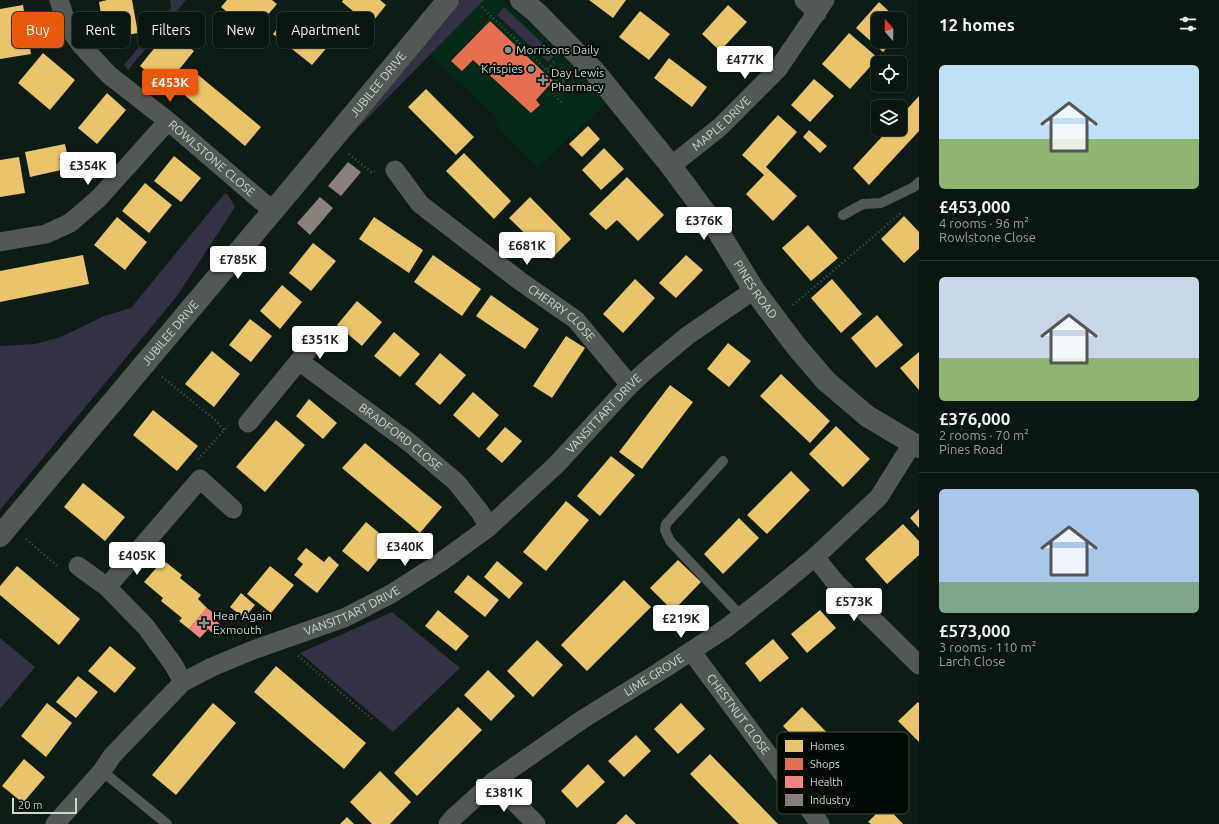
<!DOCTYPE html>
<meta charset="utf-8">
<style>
body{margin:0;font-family:Ubuntu,sans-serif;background:#18231e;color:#f1f3f6;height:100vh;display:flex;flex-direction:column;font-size:15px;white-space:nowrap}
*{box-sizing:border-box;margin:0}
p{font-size:13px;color:#999f9f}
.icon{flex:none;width:22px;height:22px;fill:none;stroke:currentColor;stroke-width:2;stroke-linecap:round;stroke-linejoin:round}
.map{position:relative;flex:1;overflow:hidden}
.details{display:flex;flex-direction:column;background:#0a1610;width:300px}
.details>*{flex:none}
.top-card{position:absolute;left:12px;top:12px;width:380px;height:36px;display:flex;gap:8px}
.needle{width:26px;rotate:340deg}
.buttons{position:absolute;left:871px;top:12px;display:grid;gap:8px}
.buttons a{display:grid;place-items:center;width:36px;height:36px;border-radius:6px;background:#0a1610;box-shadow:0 1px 3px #0004,0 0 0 1px #2a3530;font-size:20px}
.scale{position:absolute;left:12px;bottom:10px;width:65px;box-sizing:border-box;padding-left:4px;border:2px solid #c9d9ce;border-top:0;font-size:11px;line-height:14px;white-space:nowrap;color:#c9d9ce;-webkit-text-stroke:3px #020a05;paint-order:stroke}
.price{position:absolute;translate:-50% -34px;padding:0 9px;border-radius:4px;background:#fff;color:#222;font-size:13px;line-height:26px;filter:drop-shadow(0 1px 2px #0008)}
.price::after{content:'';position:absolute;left:50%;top:24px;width:12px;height:9px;margin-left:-6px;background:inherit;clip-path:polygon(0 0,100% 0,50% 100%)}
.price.selected{background:#ea580c;color:#fff}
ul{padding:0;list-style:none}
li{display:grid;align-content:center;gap:8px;height:212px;padding:0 20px}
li+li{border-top:1px solid #2a3530}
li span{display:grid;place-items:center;height:124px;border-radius:6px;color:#555}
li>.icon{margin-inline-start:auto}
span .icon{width:72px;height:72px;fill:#fffc;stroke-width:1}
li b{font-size:17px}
h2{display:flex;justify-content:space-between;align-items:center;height:48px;padding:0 20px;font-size:17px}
.tag{padding:0 14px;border-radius:6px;background:#0a1610;box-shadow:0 1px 3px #0004,0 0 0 1px #2a3530;font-size:14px;line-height:36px}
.tag.selected{background:#ea580c;color:#fff}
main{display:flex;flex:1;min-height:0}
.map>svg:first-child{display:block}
</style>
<main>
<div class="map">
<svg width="919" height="824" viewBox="0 0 919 824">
<rect width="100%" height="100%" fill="#0d1d15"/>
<path fill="#052917" d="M461,0H502L539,31L575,67L607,102L538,168L495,124L499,119L421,47Z"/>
<path fill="#343045" d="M170,0H186L128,70L124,65L171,8Z
M460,0H484L344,142Z
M504,7L555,55L548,62L497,15Z
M225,193L228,195L235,207L177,296L0,510V346L35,344L61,337L104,316L131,308Z
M392,612L460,668L393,732L300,653Z
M0,638L35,667L0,709Z"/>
<path fill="#e9c46a" d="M107,0H132L138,33L105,39L99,2Z
M227,0H272L277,4L252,33L221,7Z
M343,0H380L386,5L370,25L342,2Z
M589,0H626L613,18Z
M879,2L897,19H878V41H893L883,52L856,28Z
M23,5L31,54L0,59V9Z
M728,5L747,22L720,51L702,34Z
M640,11L670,34L649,60L619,37Z
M290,12L329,45L312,65L273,34Z
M168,31L194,51L165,87L140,66Z
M849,33L878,58L850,89L822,64Z
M43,53L75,80L50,110L18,83Z
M669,58L707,87L692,107L654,78Z
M191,69L261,127L245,146L175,87Z
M814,79L834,96L810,122L791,105Z
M426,89L474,137L456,155L408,107Z
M107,93L126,110L97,144L78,128Z
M919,96V131L869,185L853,168L889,129H900V117Z
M778,115L797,132L766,167L797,196L773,221L746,194L764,175L742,155Z
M588,126L600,139L582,157L569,144Z
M809,130L827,146L820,153L803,137Z
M65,144L70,168L30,177L25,152Z
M604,148L624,169L601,190L582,170Z
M464,153L511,201L494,219L446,171Z
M174,156L201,178L181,202L154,181Z
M19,157L25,193L0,197V160Z
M627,177L664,215L638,241L617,220L606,230L589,214Z
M145,183L172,205L149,233L122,211Z
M530,197L571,239L551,259L509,218Z
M904,216L919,232V249L904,263L881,239Z
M117,217L147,242L125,270L94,245Z
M374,217L423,250L409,273L359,239Z
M808,225L838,258L811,281L782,248Z
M313,243L336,261L311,291L289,273Z
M83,255L89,284L0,302V271Z
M433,255L481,289L462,316L414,282Z
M686,255L703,270L676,298L659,283Z
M635,279L655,298L623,333L603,314Z
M832,279L862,314L841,333L811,298Z
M282,285L302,302L280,329L260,311Z
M491,295L539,329L525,349L476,316Z
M357,301L382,322L362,346L337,325Z
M877,315L903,345L876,368L851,338Z
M250,319L272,336L251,362L229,345Z
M394,332L420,354L400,377L374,356Z
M566,336L585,348L552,398L533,386Z
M728,343L751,361L729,387L707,369Z
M212,351L240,374L214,407L185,384Z
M919,352V390L900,368Z
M440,353L466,375L440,405L415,384Z
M781,374L830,421L810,443L760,396Z
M670,385L693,402L642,469L619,452Z
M473,392L499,415L479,438L453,415Z
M309,399L337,423L323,439L296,416Z
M153,410L198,446L177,471L133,435Z
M276,420L305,445L265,492L236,467Z
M836,426L870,459L843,487L809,454Z
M505,427L522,441L502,463L486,449Z
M365,443L442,507L420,533L342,468Z
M611,456L635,475L600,516L577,496Z
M791,471L810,490L767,534L747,515Z
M83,483L125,517L105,541L64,507Z
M566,501L589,520L546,571L523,552Z
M919,509V528L910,518Z
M739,518L759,538L723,574L704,554Z
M366,522L391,543L368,572L342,551Z
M903,524L919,541V555L887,584L865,559Z
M306,548L324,562L329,556L339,565L317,593L294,575L303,564L297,559Z
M163,560L182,575L180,578L201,595L198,599L207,608L189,629L179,621L182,618L161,601L163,598L144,582Z
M678,560L701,582L673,611L650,588Z
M497,561L523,583L509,599L484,577Z
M17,566L80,619L59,645L0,595V586Z
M270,566L294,585L271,613L247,594Z
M468,575L499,600L485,617L454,592Z
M624,580L651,607L587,671L561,645Z
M241,593L255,605L244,618L230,607Z
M438,610L469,636L456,651L425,626Z
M820,610L836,628L807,653L791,634Z
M773,639L789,658L760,682L745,663Z
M537,640L563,665L533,697L507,671Z
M110,646L136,668L115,693L88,671Z
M276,666L366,743L344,769L254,692Z
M488,670L515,696L491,721L464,695Z
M78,676L98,692L76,718L56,702Z
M918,702L919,703V742L898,721Z
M47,703L72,723L46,757L21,736Z
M213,703L236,723L176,795L152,775Z
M681,703L705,729L678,754L654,729Z
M458,707L482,730L417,796L394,773Z
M802,707L885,792L866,811L783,726Z
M636,735L651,751L624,777L608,761Z
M710,754L778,824H739L690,774Z
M24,759L45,777L23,803L2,786Z
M588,764L605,782L577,808L561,791Z
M380,771L411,802L390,824H372L350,802Z
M885,805L903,824H871L868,822Z
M626,814L636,824H616Z
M347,817L354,824H340Z"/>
<path fill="#e76f51" d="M490,21L553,81L536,100L540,105L531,113L473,60L462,71L451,61Z"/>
<path fill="#f28482" d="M207,608L218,616L215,620L221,625L214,634L208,629L200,638L189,629Z"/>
<path fill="#8a817c" d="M348,162L361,172L341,196L328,186Z
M320,197L333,208L310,235L297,223Z"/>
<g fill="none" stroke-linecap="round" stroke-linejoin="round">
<path stroke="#4b544f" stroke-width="2.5" stroke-dasharray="1 3" stroke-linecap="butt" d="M482,7L556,79L558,87L552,92L562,103
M548,69L554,62
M558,87L568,76
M349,154L371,172L375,171
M793,305L902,212
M162,377L214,419L224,430
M198,459L228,426
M26,539L57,566
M298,656L373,720"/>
<path stroke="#525854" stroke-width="10" d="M843,215L863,204L881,203L914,187L919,182
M723,461L666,524L665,530L670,541L741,616
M102,771L167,824"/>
<g stroke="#525854" stroke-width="19">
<path id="s1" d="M59,0L67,25L81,45L109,75L168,121L273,211"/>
<path d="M804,0L817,13"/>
<path id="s2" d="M671,166L720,127L778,69L825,0"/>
<path id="s3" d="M395,170L420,204L520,281L576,320L630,385"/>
<path d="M0,242L46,234L70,223L99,198L168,121"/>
<path d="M299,361L318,338"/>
<path id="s4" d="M248,423L299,361L410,443L456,482L480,512L489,527"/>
<path d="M815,557L835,582L919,665"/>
<path d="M78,566L107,587"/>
<path id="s5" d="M691,651L820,824"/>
<path d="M183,682L173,664L146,627L107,587L200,479L233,509"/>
<path d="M494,781L536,824"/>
<path id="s6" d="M55,824L102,771L112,756L183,682L212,667L253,650L344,618L391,594L441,562L489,527L556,465L630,385L650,367L687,336L754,290"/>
<path id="s7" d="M448,824L454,817L494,781L583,719L659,672L725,629L771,593L815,557L879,497L912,444"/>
</g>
<g stroke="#525854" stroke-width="22">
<path id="s8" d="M521,0L536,12L595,72L671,166L713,223L754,290L796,346L826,381L867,416L919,447"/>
<path id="s9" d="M0,536L309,168L448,0"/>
</g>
</g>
<g fill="#87978d" stroke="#020a05" stroke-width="1.5">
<circle cx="508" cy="50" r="4"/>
<circle cx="531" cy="69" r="4"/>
<path d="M541 74h4v4h4v4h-4v4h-4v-4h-4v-4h4z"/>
<path d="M202 617h4v4h4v4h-4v4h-4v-4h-4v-4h4z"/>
</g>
<g text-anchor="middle" stroke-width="4" stroke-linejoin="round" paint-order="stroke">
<g font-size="12" fill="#c9d9ce" stroke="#020a05" text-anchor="start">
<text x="516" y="54">Morrisons Daily</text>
<text x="523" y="73" text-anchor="end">Krispies</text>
<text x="551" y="77">Day Lewis<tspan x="551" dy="14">Pharmacy</tspan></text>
<text x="213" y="620">Hear Again<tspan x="213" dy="14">Exmouth</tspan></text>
</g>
<g font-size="12" fill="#c9d9ce" stroke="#020a05">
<text dy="4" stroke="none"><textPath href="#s9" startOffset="589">JUBILEE DRIVE</textPath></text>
<text dy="4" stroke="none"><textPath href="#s2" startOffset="66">MAPLE DRIVE</textPath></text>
<text dy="4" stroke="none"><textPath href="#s1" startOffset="224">ROWLSTONE CLOSE</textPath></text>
<text dy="4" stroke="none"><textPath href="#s8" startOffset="374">PINES ROAD</textPath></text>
<text dy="4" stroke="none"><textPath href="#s3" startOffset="221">CHERRY CLOSE</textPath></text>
<text dy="4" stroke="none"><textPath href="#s9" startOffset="265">JUBILEE DRIVE</textPath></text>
<text dy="4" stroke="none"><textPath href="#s6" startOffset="698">VANSITTART DRIVE</textPath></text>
<text dy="4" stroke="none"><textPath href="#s4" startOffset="207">BRADFORD CLOSE</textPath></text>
<text dy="4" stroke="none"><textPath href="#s6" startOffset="375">VANSITTART DRIVE</textPath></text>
<text dy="4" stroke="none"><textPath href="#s7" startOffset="255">LIME GROVE</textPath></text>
<text dy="4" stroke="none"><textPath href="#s5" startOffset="79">CHESTNUT CLOSE</textPath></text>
</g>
</g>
<rect x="777" y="732" width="132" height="82" rx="6" fill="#020a05" stroke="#3e4841" stroke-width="1"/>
<rect x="785" y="740" width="18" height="12" fill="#e9c46a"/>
<rect x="785" y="758" width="18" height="12" fill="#e76f51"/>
<rect x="785" y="776" width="18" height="12" fill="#f28482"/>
<rect x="785" y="794" width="18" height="12" fill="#8a817c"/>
<g font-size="11" fill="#c9d9ce">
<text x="810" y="750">Homes</text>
<text x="810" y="768">Shops</text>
<text x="810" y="786">Health</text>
<text x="810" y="804">Industry</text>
</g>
</svg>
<div class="buttons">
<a><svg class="needle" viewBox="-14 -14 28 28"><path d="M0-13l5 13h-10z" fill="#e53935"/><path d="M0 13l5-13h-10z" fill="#999f9f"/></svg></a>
<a><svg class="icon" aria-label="locate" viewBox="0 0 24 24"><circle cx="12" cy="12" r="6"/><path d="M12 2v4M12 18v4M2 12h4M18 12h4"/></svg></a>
<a><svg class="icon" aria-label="layers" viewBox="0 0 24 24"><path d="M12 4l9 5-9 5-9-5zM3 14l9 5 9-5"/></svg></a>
</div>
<div class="scale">20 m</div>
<b class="price" style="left:745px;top:80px">£477K</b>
<b class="price selected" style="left:170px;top:103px">£453K</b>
<b class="price" style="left:88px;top:186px">£354K</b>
<b class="price" style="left:704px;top:241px">£376K</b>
<b class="price" style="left:527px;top:266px">£681K</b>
<b class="price" style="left:238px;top:280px">£785K</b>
<b class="price" style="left:320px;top:360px">£351K</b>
<b class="price" style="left:405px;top:567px">£340K</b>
<b class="price" style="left:137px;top:576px">£405K</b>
<b class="price" style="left:854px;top:622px">£573K</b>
<b class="price" style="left:681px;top:639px">£219K</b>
<b class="price" style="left:504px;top:813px">£381K</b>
<div class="top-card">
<a class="tag selected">Buy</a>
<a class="tag">Rent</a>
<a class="tag">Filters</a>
<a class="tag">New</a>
<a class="tag">Apartment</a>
</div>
</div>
<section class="details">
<h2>12 homes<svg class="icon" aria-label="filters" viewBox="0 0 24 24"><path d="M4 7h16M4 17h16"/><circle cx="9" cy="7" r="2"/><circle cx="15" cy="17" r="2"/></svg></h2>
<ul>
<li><span style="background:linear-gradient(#bfe0f5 60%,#8fb573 0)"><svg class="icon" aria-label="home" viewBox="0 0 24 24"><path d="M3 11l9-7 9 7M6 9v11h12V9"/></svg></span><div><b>£453,000</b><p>4 rooms · 96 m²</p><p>Rowlstone Close</p></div></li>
<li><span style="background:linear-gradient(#c9d6e8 65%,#8fb573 0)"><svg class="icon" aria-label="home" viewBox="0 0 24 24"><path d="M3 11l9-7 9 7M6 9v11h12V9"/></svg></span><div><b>£376,000</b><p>2 rooms · 70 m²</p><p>Pines Road</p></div></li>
<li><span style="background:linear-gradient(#a9c7e8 75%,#7fa58c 0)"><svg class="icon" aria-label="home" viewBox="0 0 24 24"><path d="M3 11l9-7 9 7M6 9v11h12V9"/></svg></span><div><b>£573,000</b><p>3 rooms · 110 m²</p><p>Larch Close</p></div></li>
</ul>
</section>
</main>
